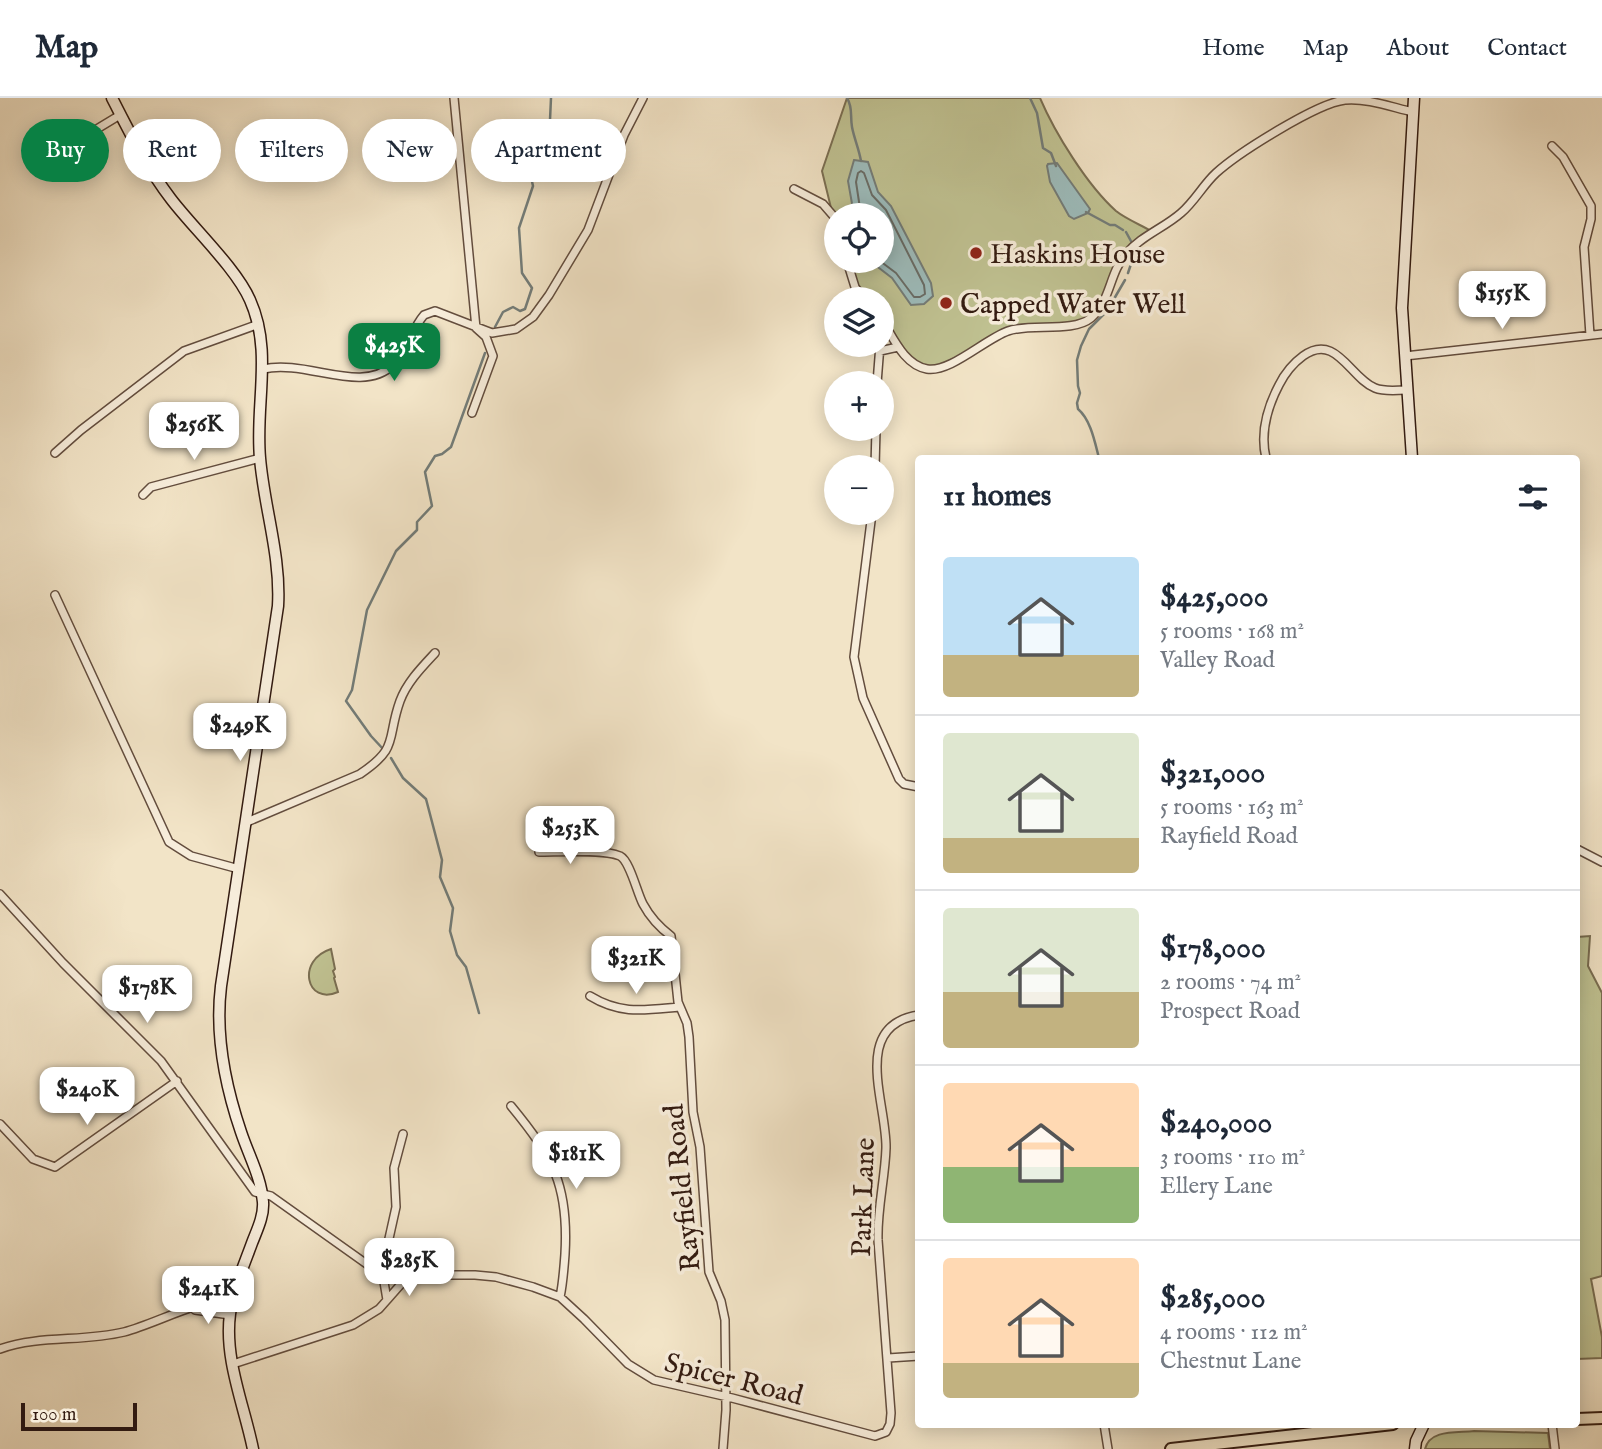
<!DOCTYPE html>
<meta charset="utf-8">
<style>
body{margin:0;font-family:"IM FELL English",serif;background:#f6f6f7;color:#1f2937;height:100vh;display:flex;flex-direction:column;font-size:26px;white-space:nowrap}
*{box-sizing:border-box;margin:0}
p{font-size:23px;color:#747a83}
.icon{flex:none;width:38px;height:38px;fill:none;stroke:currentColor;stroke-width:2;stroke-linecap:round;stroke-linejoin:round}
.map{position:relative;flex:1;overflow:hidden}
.details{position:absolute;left:915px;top:357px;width:665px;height:973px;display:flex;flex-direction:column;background:#fff;border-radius:7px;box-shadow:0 4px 18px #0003}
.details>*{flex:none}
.top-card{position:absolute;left:21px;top:21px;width:665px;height:63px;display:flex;gap:14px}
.buttons{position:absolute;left:824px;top:105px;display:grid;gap:14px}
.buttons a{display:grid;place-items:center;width:70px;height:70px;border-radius:50%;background:#fff;box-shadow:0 4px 18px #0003;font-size:35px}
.scale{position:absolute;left:21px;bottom:18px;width:116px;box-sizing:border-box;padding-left:7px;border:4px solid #331b11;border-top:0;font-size:19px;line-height:24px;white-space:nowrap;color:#331b11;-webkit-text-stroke:5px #f7eddb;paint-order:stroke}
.price{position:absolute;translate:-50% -60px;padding:0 16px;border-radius:14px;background:#fff;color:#222;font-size:23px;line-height:46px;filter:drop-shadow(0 2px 4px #0008)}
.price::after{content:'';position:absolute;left:50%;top:42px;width:21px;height:16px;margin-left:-10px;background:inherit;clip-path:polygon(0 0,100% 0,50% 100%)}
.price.selected{background:#0b8043;color:#fff}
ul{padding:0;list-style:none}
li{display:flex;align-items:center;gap:21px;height:175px;padding:0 28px}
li+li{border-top:2px solid #e0e1e3}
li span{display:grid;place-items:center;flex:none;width:196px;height:140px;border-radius:7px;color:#555}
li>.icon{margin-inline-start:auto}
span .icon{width:84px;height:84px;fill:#fffc;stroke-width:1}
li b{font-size:30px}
h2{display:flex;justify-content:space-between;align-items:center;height:84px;padding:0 28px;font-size:30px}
.pill{padding:0 24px;border-radius:32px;background:#fff;box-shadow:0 4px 18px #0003;font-size:24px;line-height:63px}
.pill.selected{background:#0b8043;color:#fff}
header{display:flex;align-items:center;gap:42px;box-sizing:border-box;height:98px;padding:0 35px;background:#fff;border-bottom:2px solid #e0e1e3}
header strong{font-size:33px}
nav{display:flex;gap:38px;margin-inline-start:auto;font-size:24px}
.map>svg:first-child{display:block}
</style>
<header>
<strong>Map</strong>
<nav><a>Home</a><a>Map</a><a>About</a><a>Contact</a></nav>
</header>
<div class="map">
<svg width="1602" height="1351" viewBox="0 0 1602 1351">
<rect width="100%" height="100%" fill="#f2e4c7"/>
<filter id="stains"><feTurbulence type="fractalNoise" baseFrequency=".00286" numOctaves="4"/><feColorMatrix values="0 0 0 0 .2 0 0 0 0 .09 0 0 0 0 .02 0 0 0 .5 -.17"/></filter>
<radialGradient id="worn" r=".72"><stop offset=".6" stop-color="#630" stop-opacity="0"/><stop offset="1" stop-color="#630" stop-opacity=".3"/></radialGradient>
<path fill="#c0c292" stroke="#7a6e52" stroke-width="2" d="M847,0H1040C1055,35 1087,87 1116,113C1126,121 1141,127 1153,134L1120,164L1108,197L1085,224L1013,232L936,272L913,265L882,222V201H864L860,197L847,163H882V117H836L832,114L822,73Z
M1590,838L1588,868L1602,895V1178L1591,1181L1602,1239V1260L1577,1261V839Z
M331,851L335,871L333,873L335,879L334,880L338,894C306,908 296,862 331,851Z
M1474,1333L1548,1335L1550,1351H1425C1430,1331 1457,1335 1474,1333Z"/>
<path fill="#9dbdbd" stroke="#737c78" stroke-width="2" d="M854,62L868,64L878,94L891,108L931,185L933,198L924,206L911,207L892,180L870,163H882V117H854L848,83Z
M1057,65L1090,111L1088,115L1074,121L1069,118L1050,84L1047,68L1048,66Z"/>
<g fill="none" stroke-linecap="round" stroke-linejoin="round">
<path stroke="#686c67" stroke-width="2" d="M861,117L856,84L858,75L861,73L864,75L872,97L886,112L924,187L925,196L920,199H914L896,175L880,163"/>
<path stroke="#737c78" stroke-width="2.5" d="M847,0C853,9 850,18 852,29C854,40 859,51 861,63
M1030,0L1037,15L1043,50L1051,55L1056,68
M1086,114L1110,127H1115L1123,132
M1126,134L1132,145
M1128,175L1132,163L1141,157L1137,151
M495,229L503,214L513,209L520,213L525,211L532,190L522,175L519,130L533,88L531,79L549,42L545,30L550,22L551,0
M1099,360C1095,345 1091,322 1078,311L1077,305L1080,295L1078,288L1077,262L1081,248L1089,231L1107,213L1125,182
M384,652L371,638L346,603L352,592L367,512L396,453L417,432V424L432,408L425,374L435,358L442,356L451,349L485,255
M391,660L403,680L426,701L442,762L440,779L453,810L450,833L457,857L466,869L479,915"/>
<defs>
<path id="street" d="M454,0L476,230L486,239L493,258L472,315
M1552,48L1563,59L1591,108V121L1584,149L1590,237
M49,60L120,17
M794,91L823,106L836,121
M847,163L855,189L864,201
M882,222C893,239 904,267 927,271C950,275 985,241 1008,233C1031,225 1073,235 1091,220C1111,203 1109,175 1126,156C1141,138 1164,130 1181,115C1195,103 1203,87 1216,75C1238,55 1317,5 1345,2C1367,0 1391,9 1413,14
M880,253L898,249
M1405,258L1602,236
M263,271C307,261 361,297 393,267C408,253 411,232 424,217L435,213L492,235L516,231L533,219L549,197L588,132L624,37L643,0
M877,285L880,247
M55,355L81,332L184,253L259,226
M1266,360C1260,335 1267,310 1279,287C1285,275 1292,266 1303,258C1336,234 1350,280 1375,290C1385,294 1396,292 1407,292
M875,369L876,331
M143,397L151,389L260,360
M872,415L854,559L863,600L899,681L904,686L919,689
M55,497L169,744L191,758L239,771
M247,724L360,676C400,649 386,642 400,603C407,584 422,569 435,555
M1577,751L1602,764
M539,754C558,754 603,751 620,758C630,763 637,795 643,806C650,819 659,829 671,838L678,904L687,925L689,939L693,1014L700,1049L709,1174L721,1203L725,1222L726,1312L723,1351
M0,796L63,865L161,963L255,1094L271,1098L368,1167L382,1172L409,1177H475L496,1179L533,1189L560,1199L584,1221L628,1266L654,1282L732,1300L875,1338L886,1334L890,1326L891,1315L878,1142C877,1111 885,1081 886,1050C887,1006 850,927 919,917
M590,898C621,917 645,912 679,909
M511,1008C553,1059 569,1088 565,1156C564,1170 563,1185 560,1199
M0,1026L33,1061L55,1069L177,983
M387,1202L409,1177
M195,1212L230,1217
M0,1251C39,1237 83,1244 124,1234C158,1225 198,1201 233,1202
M888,1260L919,1258
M233,1266L353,1227L379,1211L387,1202L382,1172L396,1109L394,1070L403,1036
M1104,1326L1108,1351
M1552,1326L1555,1351"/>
<path id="secondary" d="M112,0C130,35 147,70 171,101C193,130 236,170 250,202C273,253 255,306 260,360C264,409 281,458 278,508L221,888C215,937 225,987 241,1034C249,1058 261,1079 263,1104C264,1118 257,1132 252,1145C244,1167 233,1192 230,1216C224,1261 244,1307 253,1351
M1412,360L1402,210L1414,0
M1415,1351L1416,1343L1424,1326"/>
<path id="primary" d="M1577,1321L1602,1320
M1171,1351L1393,1326"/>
</defs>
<use href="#street" stroke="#634d3e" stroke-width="10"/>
<use href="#secondary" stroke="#331b11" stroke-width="13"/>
<use href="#primary" stroke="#331b11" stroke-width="14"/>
<use href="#street" stroke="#f7eddb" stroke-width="7"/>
<use href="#secondary" stroke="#f7eddb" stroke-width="10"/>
<use href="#primary" stroke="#f2e4c7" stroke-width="10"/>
</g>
<g fill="#8f2418" stroke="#f7eddb" stroke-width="2.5">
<circle cx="976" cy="155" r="7"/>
<circle cx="946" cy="205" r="7"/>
</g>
<g text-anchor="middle" stroke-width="7" stroke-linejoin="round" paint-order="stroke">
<g font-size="28" fill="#331b11" stroke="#f7eddb" text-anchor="start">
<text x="990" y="165">Haskins House</text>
<text x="960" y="215">Capped Water Well</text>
</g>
<g font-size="28" fill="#331b11" stroke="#f7eddb">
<text transform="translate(681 1090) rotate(-96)" y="10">Rayfield Road</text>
<text transform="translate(862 1099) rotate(-88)" y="10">Park Lane</text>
<text transform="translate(734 1280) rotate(14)" y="10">Spicer Road</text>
</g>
</g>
<rect width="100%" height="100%" filter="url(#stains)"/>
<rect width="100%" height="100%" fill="url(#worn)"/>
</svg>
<div class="buttons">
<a><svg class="icon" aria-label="locate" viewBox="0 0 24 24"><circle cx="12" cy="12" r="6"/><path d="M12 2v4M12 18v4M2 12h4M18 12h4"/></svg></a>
<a><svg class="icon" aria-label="layers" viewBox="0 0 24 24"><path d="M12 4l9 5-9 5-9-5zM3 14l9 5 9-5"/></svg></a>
<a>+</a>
<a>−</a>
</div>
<div class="scale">100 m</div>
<b class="price" style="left:1502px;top:233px">$155K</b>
<b class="price selected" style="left:394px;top:285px">$425K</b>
<b class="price" style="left:194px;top:364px">$256K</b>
<b class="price" style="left:240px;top:665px">$249K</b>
<b class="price" style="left:570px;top:768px">$253K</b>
<b class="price" style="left:636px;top:898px">$321K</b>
<b class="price" style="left:147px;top:927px">$178K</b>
<b class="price" style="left:87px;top:1029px">$240K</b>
<b class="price" style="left:576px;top:1093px">$181K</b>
<b class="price" style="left:409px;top:1200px">$285K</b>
<b class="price" style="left:208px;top:1228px">$241K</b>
<div class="top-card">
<a class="pill selected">Buy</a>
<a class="pill">Rent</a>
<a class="pill">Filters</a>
<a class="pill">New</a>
<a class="pill">Apartment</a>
</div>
<section class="details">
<h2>11 homes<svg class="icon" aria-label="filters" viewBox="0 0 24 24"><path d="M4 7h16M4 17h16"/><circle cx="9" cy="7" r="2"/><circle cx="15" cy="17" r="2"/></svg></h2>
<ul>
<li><span style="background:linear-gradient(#bfe0f5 70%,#c2b280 0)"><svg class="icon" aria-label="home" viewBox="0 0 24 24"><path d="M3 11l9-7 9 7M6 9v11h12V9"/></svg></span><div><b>$425,000</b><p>5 rooms · 168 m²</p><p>Valley Road</p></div></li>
<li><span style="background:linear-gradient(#dfe7d0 75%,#c2b280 0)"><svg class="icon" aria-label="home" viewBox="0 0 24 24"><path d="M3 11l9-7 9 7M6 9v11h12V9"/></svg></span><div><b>$321,000</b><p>5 rooms · 163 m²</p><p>Rayfield Road</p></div></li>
<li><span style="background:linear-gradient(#dfe7d0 60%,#c2b280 0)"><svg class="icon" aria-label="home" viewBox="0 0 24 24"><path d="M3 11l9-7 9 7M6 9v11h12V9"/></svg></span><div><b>$178,000</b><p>2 rooms · 74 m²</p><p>Prospect Road</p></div></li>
<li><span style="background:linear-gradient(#ffd9b3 60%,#8fb573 0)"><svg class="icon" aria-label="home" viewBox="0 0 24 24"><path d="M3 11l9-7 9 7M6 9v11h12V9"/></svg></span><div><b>$240,000</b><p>3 rooms · 110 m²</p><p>Ellery Lane</p></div></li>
<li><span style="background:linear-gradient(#ffd9b3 75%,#c2b280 0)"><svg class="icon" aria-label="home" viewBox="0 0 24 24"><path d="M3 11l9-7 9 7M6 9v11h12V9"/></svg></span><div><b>$285,000</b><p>4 rooms · 112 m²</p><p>Chestnut Lane</p></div></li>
</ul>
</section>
</div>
